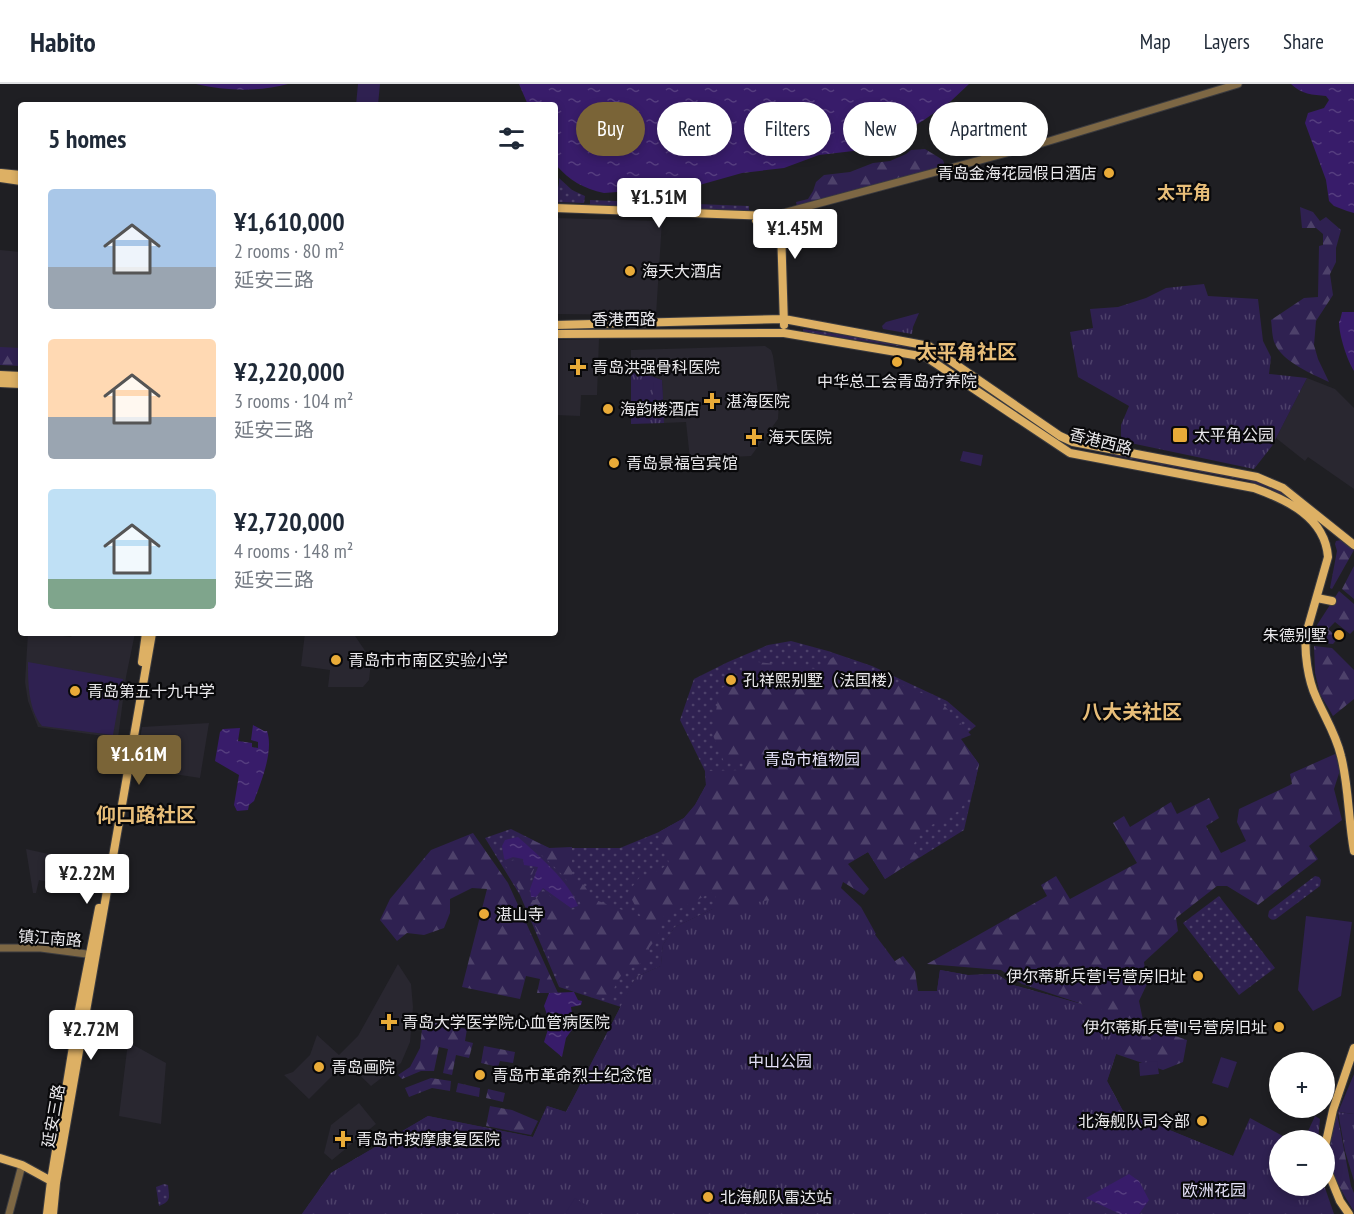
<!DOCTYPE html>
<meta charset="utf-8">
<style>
body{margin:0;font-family:"PT Sans Narrow","Noto Sans SC",sans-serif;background:#f6f6f7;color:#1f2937;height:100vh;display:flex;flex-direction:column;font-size:22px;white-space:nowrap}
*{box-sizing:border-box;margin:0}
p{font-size:20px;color:#747a83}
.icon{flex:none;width:33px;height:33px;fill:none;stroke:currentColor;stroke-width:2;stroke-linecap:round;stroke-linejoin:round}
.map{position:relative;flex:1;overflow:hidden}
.side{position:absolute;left:18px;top:18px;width:540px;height:534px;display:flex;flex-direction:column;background:#fff;border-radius:6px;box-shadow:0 3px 9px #0003}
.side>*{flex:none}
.banner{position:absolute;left:576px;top:18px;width:570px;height:54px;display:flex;gap:12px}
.tools{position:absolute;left:1269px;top:968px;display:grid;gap:12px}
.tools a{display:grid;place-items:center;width:66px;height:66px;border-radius:50%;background:#fff;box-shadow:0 3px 9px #0003;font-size:30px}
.price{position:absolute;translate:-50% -51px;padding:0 14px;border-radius:6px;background:#fff;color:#222;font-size:20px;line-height:39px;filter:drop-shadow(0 2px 3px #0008)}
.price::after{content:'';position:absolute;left:50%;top:36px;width:18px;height:14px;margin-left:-9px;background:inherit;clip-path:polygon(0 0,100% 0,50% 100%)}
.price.active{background:#7a6437;color:#fff}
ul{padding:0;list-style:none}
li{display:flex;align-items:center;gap:18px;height:150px;padding:0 30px}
li span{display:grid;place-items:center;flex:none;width:168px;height:120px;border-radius:6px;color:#555}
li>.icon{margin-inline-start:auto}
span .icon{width:72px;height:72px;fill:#fffc;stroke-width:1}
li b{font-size:26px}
h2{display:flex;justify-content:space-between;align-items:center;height:72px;padding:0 30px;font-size:26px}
.chip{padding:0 21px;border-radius:27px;background:#fff;box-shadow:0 3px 9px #0003;font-size:21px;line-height:54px}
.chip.active{background:#7a6437;color:#fff}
header{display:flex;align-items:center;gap:36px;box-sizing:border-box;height:84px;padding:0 30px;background:#fff;border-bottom:2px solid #e0e1e3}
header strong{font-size:28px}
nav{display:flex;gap:33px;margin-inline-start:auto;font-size:21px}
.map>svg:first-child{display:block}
</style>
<header>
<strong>Habito</strong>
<nav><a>Map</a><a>Layers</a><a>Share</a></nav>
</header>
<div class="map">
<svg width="1354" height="1130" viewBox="0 0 1354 1130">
<defs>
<pattern id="grass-dots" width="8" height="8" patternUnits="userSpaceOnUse" patternTransform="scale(1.5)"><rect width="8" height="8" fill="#2f2151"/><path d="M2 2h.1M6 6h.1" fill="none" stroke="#4d416a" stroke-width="1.8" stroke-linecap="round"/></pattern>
<pattern id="forest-firs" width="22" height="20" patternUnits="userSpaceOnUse" patternTransform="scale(1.5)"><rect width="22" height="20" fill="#2f2151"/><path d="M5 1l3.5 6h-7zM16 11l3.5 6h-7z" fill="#4d416a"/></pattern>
<pattern id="park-tufts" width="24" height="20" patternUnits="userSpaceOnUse" patternTransform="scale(1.5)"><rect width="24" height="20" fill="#2f2151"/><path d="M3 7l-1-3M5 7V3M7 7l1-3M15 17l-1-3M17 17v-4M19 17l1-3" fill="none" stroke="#4d416a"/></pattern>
<pattern id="water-ripples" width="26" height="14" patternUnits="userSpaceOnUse" patternTransform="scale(1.5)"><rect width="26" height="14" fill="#381c6a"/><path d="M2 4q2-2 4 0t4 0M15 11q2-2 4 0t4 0" fill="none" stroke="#553d7f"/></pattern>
</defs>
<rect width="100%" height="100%" fill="#1f1f23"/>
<path fill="#292730" d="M555,134L662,137L656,231L555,230Z
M0,166L21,168V270L0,269Z
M599,255L597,311H581L580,332L556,331L558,256Z
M765,262L771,266L773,272L779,316L778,335L751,372L690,375L686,338L664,339L662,296L631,285V266Z
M1307,294L1335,305L1354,324V405L1308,373L1305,377L1276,354Z
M28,549H40L71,553L73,549H135L126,593L118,654L38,643L28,617L25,598Z
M305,549H353L370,574L371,578L369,596L363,603H328L330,586L301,582Z
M209,639L200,694L135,684L142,643Z
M26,765L53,771L48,798L39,796L36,809H33Z
M398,880L411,900L413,923L410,958L401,979L371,1002L346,978L309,1015L284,991L293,988L310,971L317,951L339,971L358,952Z
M128,958L166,979L161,1040L119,1032Z
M359,1019L376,1040L332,1076L324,1069L331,1041Z"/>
<path fill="url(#grass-dots)" d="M559,94L572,106L585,112L584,119L555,118C555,110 560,102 559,94Z
M590,116L749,122V128L590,122Z
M803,245L911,261V264L803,248Z
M1111,368L1249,394C1268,401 1285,409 1302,421L1269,404L1249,397L1111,371Z
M791,557L828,567L872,582L947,617L976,642L960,655L979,680L964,746L885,795L868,768L848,779L713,825L675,843L663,861L661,882L636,893L621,923L559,903L520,811L485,754L511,745L549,764H620L659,748L684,734L695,721L706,701L705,687L680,636L694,595L728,578L768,561Z
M1315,792L1319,793L1321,796L1320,802L1276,835C1273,837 1269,835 1268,832L1269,827Z
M1219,812L1275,884L1239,911L1183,839Z
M164,1100L168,1101C169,1113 172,1117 159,1122L156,1103Z"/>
<path fill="url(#forest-firs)" d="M925,65L943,76L945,82L797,123L796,118L808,115L813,107L816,98L824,91L850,88L873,79L890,77L906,70L911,66Z
M1300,123L1313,128L1320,137L1326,133L1341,146L1336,164V178L1330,190L1333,211L1316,237L1314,261L1318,275L1329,298C1312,290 1283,278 1275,260C1272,254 1272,243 1271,236L1304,214L1318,213L1319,162L1323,161V150L1316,144H1302Z
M0,263L21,264V282L0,281Z
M1341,456L1354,466L1332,505L1330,504L1337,467L1335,460L1336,457Z
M1354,482V515L1342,505Z
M1339,507L1354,520V546L1350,550L1335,538L1328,545L1338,554L1333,560L1313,558L1317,541Z
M1314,562L1332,564L1354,586V615L1333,632L1320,610L1315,589Z
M836,571L892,597L939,616L971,651L961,655L979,680L973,707L959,727L922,746L911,765L919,773L885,795L868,768L848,780L869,805L864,811L843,798L841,804L861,823L876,850L857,862L877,888L903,872L915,887L918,907H937L940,886L968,891L997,890L1013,901L1085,921L1022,900L1001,886L927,880L1047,812L1041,801L1056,792L1070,815L1137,779L1113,739L1124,732L1130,743L1171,718L1177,730L1209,714L1219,734L1206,742L1221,769L1246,757L1237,738L1239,725L1292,700L1290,690L1335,670L1341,683L1334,705L1342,736L1309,762L1318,775L1258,821L1227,802H1217L1176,834L1178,847L1144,878L1147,900L1139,917L1144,941L1187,956L1183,978L1163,986L1116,970L1107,997L1123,1027L1233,1072L870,1130H302L331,1089L428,1032L533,1053L547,1022L566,1028L636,893L661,882L663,861L675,843L713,825L717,806L663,833L658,852L649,864V875L624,888L617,897L610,916L561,900L519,806L504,779L514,776L521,778L522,782L534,785L527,805L529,816H535L543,807L569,826L582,824C573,794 545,775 522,754L524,752L549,764L572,763V794L584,801L593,815L641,833L628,808L640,793L660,786L669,779L659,748L684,734L695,721L706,701L705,687L744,686L746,677L724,678L712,649L720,605L743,592L741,576L817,585Z
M473,749L508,799L558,909H537L540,895L526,892L520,915L462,903L487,805L472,804L450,815V829L444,844L424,851L407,849L397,857L380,836L390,815L431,766Z
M431,938L467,945L465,957L473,959L469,974L456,971L452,991L443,989L448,965L439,963L434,987H421L402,995L398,991L410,983L420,964L422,945L429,946Z
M484,962L515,968L513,979L500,977L498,983L481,979Z
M431,994L451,997L450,1007L432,1004L409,1013L405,1004Z
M1345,994L1348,996L1337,1029L1351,1102L1354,1109V1127C1340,1106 1325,1079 1329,1053C1332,1035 1340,1013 1345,994Z
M458,999L480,1004L479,1013L456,1008Z
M488,1005L505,1009L503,1018L486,1014Z
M490,1022L512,1026L538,1037L531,1051L486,1042Z"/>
<path fill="url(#park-tufts)" d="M1204,200L1208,212L1258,215L1263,257L1271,273L1269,290L1307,294L1272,362L1254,385L1121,357V341L1129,322L1078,293L1070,248L1093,244L1090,225L1118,223L1146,214L1166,204Z
M919,229L913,243L912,250L883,245L882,242L886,238Z
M631,285L662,296L664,339L631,340Z
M841,805L917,907H937L940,886L968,891L997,890L1013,901L1113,929L1121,944L1116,970L1107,997L1123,1027L1233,1072L1250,1034L1290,1056H1280V1101H1324L1334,1130H302L331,1089L428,1032L533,1053L547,1022L566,1028L636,893L661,882L663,861L675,843L713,825Z
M1338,1028L1354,1030V1097L1345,1067Z
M1315,1032L1320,1035L1318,1056H1304Z"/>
<path fill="#2f2151" d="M358,0H380L378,21H356Z
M653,298H662L663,319L654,320Z
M963,367L983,371L981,382L960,377Z
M28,578L123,595L113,651L42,642C28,625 28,598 28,578Z
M1306,832L1352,838L1341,912L1313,927L1298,906Z
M1221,973L1237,978L1228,1004L1212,999Z
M1157,977L1159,990L1140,992L1139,979Z
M1354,990V1030L1338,1028Z
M575,1114L586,1121L580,1130H565Z"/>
<path fill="url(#water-ripples)" d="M196,0H288C258,8 227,7 196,0Z
M519,0H969L951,17L924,36L886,59L862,66L819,71L784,84L742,89L696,102L604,109C584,105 569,96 556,81L555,21H528Z
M1291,0H1354V129L1347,127L1334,122L1329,117L1326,96L1305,39L1308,29L1324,24L1329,16L1326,12C1313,11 1301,10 1291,0Z
M1342,228H1354V287C1347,276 1339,251 1339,238C1340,237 1342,229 1342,228Z
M253,641L264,647H267C274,667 261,698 254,717L249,721L248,726L237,727L234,721L239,691L215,677L220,648L223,645L240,644L238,657L252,659V663L258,664V658L251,656Z
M518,753C538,771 569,797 578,822L571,824L543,804L536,813H531L530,805L538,783L524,781L523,775L513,773L505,776L504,774L502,762L505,756Z
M574,908L578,916L582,917L581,921L571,923L574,943L566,954L562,973L544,958L550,939L544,922L549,909Z
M1129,1090L1139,1097L1149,1116L1139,1130H1120L1086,1114Z"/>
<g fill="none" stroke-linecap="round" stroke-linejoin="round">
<defs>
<path id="minor" d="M772,132L1036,61L1238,0
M0,864H41L94,871
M9,1130L22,1081"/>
<path id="major" d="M1,89L21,91
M0,94L21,97
M555,124L772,132L778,137L781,145L784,241
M756,136C770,137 776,145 776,159
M555,241L784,235L929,262L1060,352L1073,358L1257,393L1283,404L1354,461
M555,250L784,249L926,273L1070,369L1254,404C1287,416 1325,433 1328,473L1306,550C1304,568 1308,596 1316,613C1324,632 1336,650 1341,672C1349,703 1348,735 1354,767
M0,291L21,292
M0,299L21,300
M1317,514L1332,517
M142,578L146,549
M1324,1067L1333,1026L1354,964
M0,1074L22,1081L53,1098
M1324,1078L1340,1117L1349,1130
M47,1130L51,1097L79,926L99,824
M53,1130L56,1099L152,549"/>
</defs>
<use href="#minor" stroke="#3b3b3f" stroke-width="9"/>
<use href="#major" stroke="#3b3b3f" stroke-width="10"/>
<use href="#minor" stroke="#7d6744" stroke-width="7"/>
<use href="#major" stroke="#ddb064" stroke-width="8"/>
</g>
<g fill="#e9ab38" stroke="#09090b" stroke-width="2">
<circle cx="1109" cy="89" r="6"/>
<circle cx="630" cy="187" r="6"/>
<circle cx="897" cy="278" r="6"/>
<path d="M575 274h6v6h6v6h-6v6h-6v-6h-6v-6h6z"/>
<path d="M709 308h6v6h6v6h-6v6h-6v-6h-6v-6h6z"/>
<circle cx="608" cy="325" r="6"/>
<rect x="1172" y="343" width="16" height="16" rx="3"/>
<path d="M751 344h6v6h6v6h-6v6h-6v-6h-6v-6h6z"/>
<circle cx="614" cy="379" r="6"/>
<circle cx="1339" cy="551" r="6"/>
<circle cx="336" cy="576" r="6"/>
<circle cx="731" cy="596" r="6"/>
<circle cx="75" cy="607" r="6"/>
<circle cx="484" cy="830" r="6"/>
<circle cx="1198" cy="892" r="6"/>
<path d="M386 929h6v6h6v6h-6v6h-6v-6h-6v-6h6z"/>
<circle cx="1279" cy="943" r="6"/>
<circle cx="319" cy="983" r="6"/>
<circle cx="480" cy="991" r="6"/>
<circle cx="1202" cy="1037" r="6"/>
<path d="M340 1046h6v6h6v6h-6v6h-6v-6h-6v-6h6z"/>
<circle cx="708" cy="1113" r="6"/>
</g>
<g text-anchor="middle" stroke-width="4.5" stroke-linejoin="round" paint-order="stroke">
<g font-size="16" fill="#eae9ec" stroke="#09090b" text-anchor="start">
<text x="1097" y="95" text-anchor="end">青岛金海花园假日酒店</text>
<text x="642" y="193">海天大酒店</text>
<text x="592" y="289">青岛洪强骨科医院</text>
<text x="897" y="303" text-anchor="middle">中华总工会青岛疗养院</text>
<text x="726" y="323">湛海医院</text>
<text x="620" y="331">海韵楼酒店</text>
<text x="1194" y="357">太平角公园</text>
<text x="768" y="359">海天医院</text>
<text x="626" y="385">青岛景福宫宾馆</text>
<text x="1327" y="557" text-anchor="end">朱德别墅</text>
<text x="348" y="582">青岛市市南区实验小学</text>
<text x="743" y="602">孔祥熙别墅（法国楼）</text>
<text x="87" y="613">青岛第五十九中学</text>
<text x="496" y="836">湛山寺</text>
<text x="1186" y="898" text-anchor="end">伊尔蒂斯兵营I号营房旧址</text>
<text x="402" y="944">青岛大学医学院心血管病医院</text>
<text x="1267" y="949" text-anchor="end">伊尔蒂斯兵营II号营房旧址</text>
<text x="331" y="989">青岛画院</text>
<text x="492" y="997">青岛市革命烈士纪念馆</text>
<text x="1190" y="1043" text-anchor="end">北海舰队司令部</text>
<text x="356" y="1061">青岛市按摩康复医院</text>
<text x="720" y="1119">北海舰队雷达站</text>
</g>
<g font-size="16" fill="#eae9ec" stroke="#09090b">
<text x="624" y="241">香港西路</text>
<text transform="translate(1101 357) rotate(14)" y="6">香港西路</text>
<text transform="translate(50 854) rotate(4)" y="6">镇江南路</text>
<text transform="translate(53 1032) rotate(-80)" y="6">延安三路</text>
</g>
<g font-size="16" fill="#e4e0f7" stroke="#09090b">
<text x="812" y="681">青岛市植物园</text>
<text x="780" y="983">中山公园</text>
<text x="1214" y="1112">欧洲花园</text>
</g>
<g font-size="18" font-weight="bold" fill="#e8be79" stroke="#09090b">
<text x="1184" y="115">太平角</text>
</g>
<g font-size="20" font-weight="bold" fill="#e8be79" stroke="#09090b">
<text x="967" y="275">太平角社区</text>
<text x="1132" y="635">八大关社区</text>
<text x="146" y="738">仰口路社区</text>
</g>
</g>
</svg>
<div class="tools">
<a>+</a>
<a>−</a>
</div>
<b class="price" style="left:659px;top:145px">¥1.51M</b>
<b class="price" style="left:795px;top:176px">¥1.45M</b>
<b class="price active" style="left:139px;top:702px">¥1.61M</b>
<b class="price" style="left:87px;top:821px">¥2.22M</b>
<b class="price" style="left:91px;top:977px">¥2.72M</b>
<div class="banner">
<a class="chip active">Buy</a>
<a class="chip">Rent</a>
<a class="chip">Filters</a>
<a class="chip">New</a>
<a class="chip">Apartment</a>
</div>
<section class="side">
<h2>5 homes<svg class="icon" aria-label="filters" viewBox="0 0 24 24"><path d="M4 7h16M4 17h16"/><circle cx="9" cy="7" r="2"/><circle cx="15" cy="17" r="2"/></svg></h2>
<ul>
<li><span style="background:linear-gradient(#a9c7e8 65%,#9aa5b1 0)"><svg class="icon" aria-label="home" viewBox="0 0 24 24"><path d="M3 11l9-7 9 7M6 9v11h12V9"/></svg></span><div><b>¥1,610,000</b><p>2 rooms · 80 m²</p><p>延安三路</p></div></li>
<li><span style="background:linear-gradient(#ffd9b3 65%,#9aa5b1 0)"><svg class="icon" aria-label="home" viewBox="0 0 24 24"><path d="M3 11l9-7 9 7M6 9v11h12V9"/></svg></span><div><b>¥2,220,000</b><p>3 rooms · 104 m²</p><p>延安三路</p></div></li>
<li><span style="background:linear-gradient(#bfe0f5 75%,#7fa58c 0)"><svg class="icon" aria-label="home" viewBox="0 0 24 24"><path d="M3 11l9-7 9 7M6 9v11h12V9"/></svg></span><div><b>¥2,720,000</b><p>4 rooms · 148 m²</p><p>延安三路</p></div></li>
</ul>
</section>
</div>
